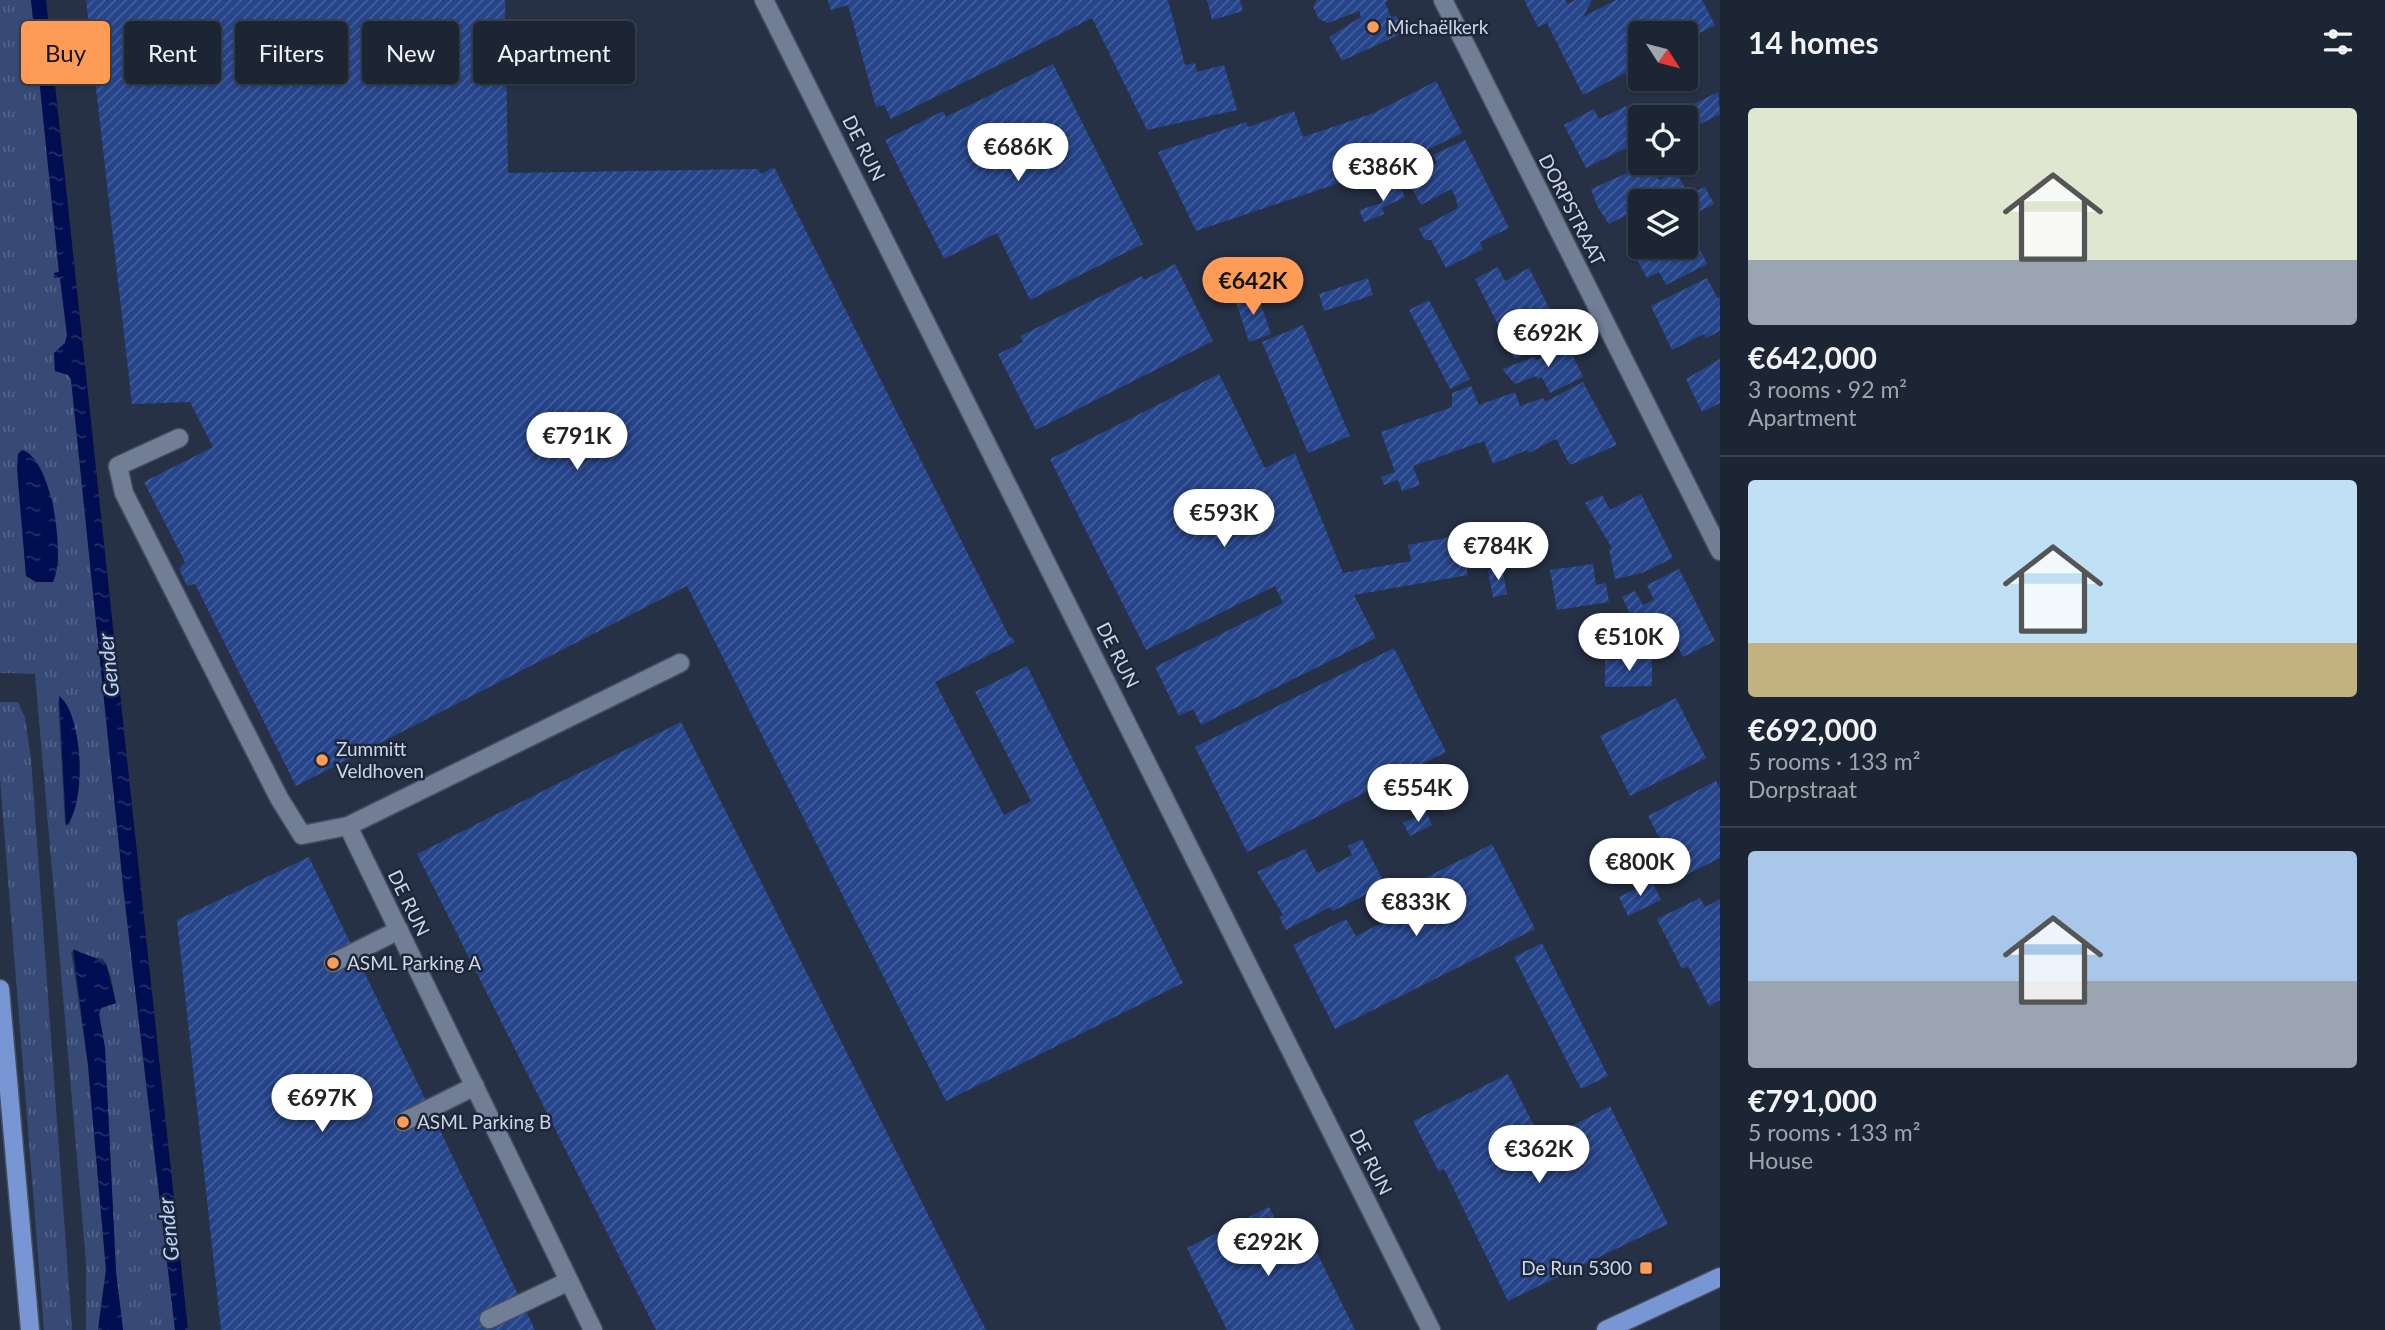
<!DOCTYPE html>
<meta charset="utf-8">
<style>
body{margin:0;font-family:Lato,sans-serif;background:#252d3c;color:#f1f3f6;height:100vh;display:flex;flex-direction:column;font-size:26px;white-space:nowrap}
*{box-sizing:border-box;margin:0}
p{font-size:23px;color:#a0a5ac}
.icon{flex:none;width:38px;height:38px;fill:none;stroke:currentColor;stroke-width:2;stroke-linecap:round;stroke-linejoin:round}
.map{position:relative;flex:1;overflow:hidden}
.sheet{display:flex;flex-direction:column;background:#1c2534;width:665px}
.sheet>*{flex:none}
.hud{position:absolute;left:21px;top:21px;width:665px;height:63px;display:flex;gap:14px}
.needle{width:46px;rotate:126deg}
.buttons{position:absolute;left:1628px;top:21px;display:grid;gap:14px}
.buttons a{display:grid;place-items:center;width:70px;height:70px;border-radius:7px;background:#1c2534;box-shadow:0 2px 5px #0004,0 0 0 2px #3a424f;font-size:35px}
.price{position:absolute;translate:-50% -60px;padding:0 16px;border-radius:24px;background:#fff;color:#222;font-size:23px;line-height:46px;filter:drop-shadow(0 2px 4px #0008)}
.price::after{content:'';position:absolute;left:50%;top:42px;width:21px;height:16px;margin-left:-10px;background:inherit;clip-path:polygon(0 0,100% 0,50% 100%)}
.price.selected{background:#fe9c57;color:#111}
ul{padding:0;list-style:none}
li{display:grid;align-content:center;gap:14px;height:371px;padding:0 28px}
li+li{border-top:2px solid #3a424f}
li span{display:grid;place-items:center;height:217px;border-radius:7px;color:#555}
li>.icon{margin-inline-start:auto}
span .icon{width:126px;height:126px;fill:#fffc;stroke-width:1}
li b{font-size:30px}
h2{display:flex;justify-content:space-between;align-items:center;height:84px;padding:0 28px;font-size:30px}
.pill{padding:0 24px;border-radius:7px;background:#1c2534;box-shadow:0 2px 5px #0004,0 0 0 2px #3a424f;font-size:24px;line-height:63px}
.pill.selected{background:#fe9c57;color:#111}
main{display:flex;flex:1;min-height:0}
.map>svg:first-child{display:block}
</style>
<main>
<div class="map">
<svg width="1720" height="1330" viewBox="0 0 1720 1330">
<defs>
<pattern id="grass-tufts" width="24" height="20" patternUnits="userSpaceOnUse" patternTransform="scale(1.75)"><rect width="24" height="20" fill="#364a75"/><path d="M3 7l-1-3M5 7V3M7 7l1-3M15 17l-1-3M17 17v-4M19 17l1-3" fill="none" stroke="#526388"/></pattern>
<pattern id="water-ripples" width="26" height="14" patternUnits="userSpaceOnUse" patternTransform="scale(1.75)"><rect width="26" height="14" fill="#000d51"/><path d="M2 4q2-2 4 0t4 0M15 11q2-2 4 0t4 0" fill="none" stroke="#242f6a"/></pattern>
<pattern id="building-hatch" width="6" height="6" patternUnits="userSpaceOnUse" patternTransform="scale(1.75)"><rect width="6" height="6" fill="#25448a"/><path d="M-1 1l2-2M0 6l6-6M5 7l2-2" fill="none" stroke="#445e9a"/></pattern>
</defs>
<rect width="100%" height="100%" fill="#263146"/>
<path fill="url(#grass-tufts)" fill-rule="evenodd" d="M0,0H31L59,272L54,273V277L60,278L67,335L65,343L54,357L55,371L68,375L71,379L124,894L175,1330H123L116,1272L105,1048L99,1014L101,1008L116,1003L110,973L103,959L71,951L88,1065L106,1270L98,1330H86V1262L35,674L0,673ZM18,454L31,455L53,501L59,566L26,576ZM58,700C87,729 83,789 69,825L65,824Z
M0,702H18L25,718L31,759L72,1330H44L0,779Z"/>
<path fill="url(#water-ripples)" d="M31,0H46L188,1330H175L124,894L71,379L68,375L55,371L54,353L65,343L67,335L60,278H54V273L59,272Z
M22,450C52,458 66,557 53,582H36L26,576L17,469L18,454Z
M59,696C83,713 87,805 66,826Z
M73,949L106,963L116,1003L101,1008L99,1014L105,1048L116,1272L123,1330H98L106,1270L88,1065Z"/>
<path fill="url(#building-hatch)" d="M86,0H505L508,173L758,169L761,174L774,167L1010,638L1012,637L1015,642L935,682L1004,815L1031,801L975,692L1027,666L1183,983L946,1101L687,586L296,786L195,584L187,586L179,569L185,562L144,482L213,447L190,402L132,404Z
M828,0H1168L1185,65L1195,63L1197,72L1224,65L1237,110L1147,130L1092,18L891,119L884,105L876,107L848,5L831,10Z
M1207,0H1240L1243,11L1212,20Z
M1317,0H1389L1385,2L1391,17L1396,16L1405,32L1342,61L1329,37L1361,17L1359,11L1328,23L1319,19L1313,7Z
M1524,0H1565L1568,4L1575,0H1592L1583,17L1616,0H1702L1715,25L1685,41V33H1640V65L1583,95L1547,23L1538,27Z
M1053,64L1143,244L1030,300L997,233L944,259L885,140L943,111L946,117Z
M1436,81L1462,133L1382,172L1381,169L1196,231L1158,152L1246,122L1248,127L1294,111L1303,137L1374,113Z
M1718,92L1720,114L1685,132V117H1668Z
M1626,106L1640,134V141L1586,168L1564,125L1594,109L1599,119Z
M1465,140L1509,228L1480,242L1483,249L1446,268L1431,240H1425L1419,229L1458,208L1456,198L1451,189L1421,205L1407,179L1437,163L1433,155Z
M1650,163L1659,180L1676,172L1684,187L1655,201H1640V208L1609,224L1597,206L1591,189Z
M1398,184L1405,197L1382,208L1384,214L1364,222L1359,210L1382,203L1378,194Z
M1705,187L1714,204L1685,218V201H1676Z
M1685,220L1707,264L1666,285L1659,272L1647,278L1630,246L1640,241V247H1685Z
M1175,264L1213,341L1036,430L998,354L1023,342L1020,336L1142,276L1144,280Z
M1260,265L1268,288L1234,299L1226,276Z
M1498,267L1505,281L1529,268L1556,322L1532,334L1538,348L1515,359L1475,279Z
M1368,278L1373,295L1324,311L1319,294Z
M1707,278L1718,299L1720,297V331L1706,338L1704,334L1672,350L1651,306Z
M1257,293L1271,334L1249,342L1235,299Z
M1429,300L1470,379L1450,389L1409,310Z
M1303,325L1350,436L1308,453L1262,342Z
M1567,344L1583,377L1550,393L1542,377L1538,379L1536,376L1515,384L1502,369L1535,357L1536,360Z
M1720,359V403L1702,412L1686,379Z
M1219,374L1265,468L1295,453L1343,573L1411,561L1408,545L1461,535L1468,575L1354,595L1376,638L1201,725L1193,709L1179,716L1155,667L1283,603L1275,586L1146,650L1050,459Z
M1585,381L1584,384L1617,445L1570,465L1556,439L1529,453L1527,450L1493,464L1484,441L1413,466L1420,485L1402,491L1398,480L1384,485L1381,477L1395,472L1381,432L1452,407V393L1471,386L1479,405L1515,392L1520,406L1543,398L1545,402Z
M1641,494L1673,558L1642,573L1615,579L1609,549L1612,548L1585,503L1602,495L1610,510Z
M1593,564L1596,585L1606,583L1609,602L1557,610L1550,570Z
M1502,568L1507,594L1493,597L1488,571Z
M1679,569L1715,641L1683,657L1671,634L1630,644L1621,617L1629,612L1622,597L1635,591L1643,605L1654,600L1647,585Z
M1394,648L1446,752L1247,852L1195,747Z
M1652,659V686L1605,687V660Z
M1676,698L1706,758L1630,796L1600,736Z
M681,722L986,1330H656L417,854Z
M1716,781L1720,788V858L1680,878L1648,816Z
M1426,811L1432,825L1410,836L1403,823Z
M1362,839L1385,885L1333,911L1330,907L1286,930L1279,917L1283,915L1257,872L1305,849L1317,873L1352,855L1348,846Z
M1492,844L1535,929L1335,1029L1293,945L1346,919L1356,936L1401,913L1392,895Z
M1657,848L1667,867L1642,879L1633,860Z
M309,857L430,1109L535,1330H221L177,920Z
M1652,881L1661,900L1628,916L1619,897Z
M1700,898L1705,907L1720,899V1000L1709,1006L1688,966L1682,969L1657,919Z
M1542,943L1608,1076L1581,1089L1514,957Z
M1508,1074L1542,1142L1610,1106L1668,1224L1508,1301L1444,1169L1439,1172L1413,1121Z
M1269,1207L1283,1235L1303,1225L1355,1330H1227L1187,1248Z"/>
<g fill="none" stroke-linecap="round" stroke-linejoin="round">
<defs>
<path id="minor" d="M764,0L1431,1330
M1443,0L1720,551
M179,438L118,466L124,493L279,798L302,835L348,826
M333,963L399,930
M403,1122L475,1086
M489,1319L569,1281
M593,1330L348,826L680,663"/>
<path id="major" d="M0,989L30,1330
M1606,1330L1720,1277"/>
</defs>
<use href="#minor" stroke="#454d5f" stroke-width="21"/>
<use href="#major" stroke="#454d5f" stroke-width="21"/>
<use href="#minor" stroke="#717e96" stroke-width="18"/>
<use href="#major" stroke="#7896d4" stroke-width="18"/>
</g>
<g fill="#fe9c57" stroke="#1d273b" stroke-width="2.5">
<circle cx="1373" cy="27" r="7"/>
<circle cx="322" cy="760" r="7"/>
<circle cx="333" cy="963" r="7"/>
<circle cx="403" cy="1122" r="7"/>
<rect x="1639" y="1261" width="14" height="14" rx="3.5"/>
</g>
<g text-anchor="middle" stroke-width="5" stroke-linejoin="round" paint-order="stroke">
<g font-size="19" fill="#cfd5e3" stroke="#1d273b" text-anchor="start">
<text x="1387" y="34">Michaëlkerk</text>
<text x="336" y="756">Zummitt<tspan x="336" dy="22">Veldhoven</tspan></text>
<text x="347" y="970">ASML Parking A</text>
<text x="417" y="1129">ASML Parking B</text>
<text x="1632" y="1275" text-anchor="end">De Run 5300</text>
</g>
<g font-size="19" fill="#cfd5e3" stroke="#1d273b">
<text transform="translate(864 148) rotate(63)" y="7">DE RUN</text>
<text transform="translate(1572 210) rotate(63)" y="7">DORPSTRAAT</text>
<text transform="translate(1118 655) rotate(63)" y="7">DE RUN</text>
<text transform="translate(409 903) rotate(64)" y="7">DE RUN</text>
<text transform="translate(1371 1162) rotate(63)" y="7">DE RUN</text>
</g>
<g font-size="21" font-style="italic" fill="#c0d4fd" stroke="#1d273b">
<text transform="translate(109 665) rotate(-96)" y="7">Gender</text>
<text transform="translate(169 1229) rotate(-96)" y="7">Gender</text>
</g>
</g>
</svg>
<div class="buttons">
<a><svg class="needle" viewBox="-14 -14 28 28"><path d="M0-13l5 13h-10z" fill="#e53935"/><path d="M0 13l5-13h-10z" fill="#a0a5ac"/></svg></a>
<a><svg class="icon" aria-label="locate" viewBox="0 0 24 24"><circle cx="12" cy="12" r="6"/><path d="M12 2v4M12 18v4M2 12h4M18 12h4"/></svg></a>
<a><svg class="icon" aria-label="layers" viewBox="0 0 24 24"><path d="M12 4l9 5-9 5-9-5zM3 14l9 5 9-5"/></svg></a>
</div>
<b class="price" style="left:1018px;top:183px">€686K</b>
<b class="price" style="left:1383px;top:203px">€386K</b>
<b class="price selected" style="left:1253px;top:317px">€642K</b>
<b class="price" style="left:1548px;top:369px">€692K</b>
<b class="price" style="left:577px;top:472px">€791K</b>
<b class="price" style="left:1224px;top:549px">€593K</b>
<b class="price" style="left:1498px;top:582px">€784K</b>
<b class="price" style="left:1629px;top:673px">€510K</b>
<b class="price" style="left:1418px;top:824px">€554K</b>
<b class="price" style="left:1640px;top:898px">€800K</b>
<b class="price" style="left:1416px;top:938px">€833K</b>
<b class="price" style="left:322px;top:1134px">€697K</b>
<b class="price" style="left:1539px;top:1185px">€362K</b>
<b class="price" style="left:1268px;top:1278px">€292K</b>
<div class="hud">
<a class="pill selected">Buy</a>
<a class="pill">Rent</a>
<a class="pill">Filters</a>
<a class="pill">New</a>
<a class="pill">Apartment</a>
</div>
</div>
<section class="sheet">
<h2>14 homes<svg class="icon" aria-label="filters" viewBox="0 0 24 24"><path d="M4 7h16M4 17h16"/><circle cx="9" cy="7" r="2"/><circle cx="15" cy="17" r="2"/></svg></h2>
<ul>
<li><span style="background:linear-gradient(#dfe7d0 70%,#9aa5b1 0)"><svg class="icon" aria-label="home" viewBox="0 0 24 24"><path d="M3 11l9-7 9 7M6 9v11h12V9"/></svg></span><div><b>€642,000</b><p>3 rooms · 92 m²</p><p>Apartment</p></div></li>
<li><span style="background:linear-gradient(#bfe0f5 75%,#c2b280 0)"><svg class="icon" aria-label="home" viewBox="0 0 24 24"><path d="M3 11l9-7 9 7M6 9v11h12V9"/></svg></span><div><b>€692,000</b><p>5 rooms · 133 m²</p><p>Dorpstraat</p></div></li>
<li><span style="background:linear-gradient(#a9c7e8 60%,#9aa5b1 0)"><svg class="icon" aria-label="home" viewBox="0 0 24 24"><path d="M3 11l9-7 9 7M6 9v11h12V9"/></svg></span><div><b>€791,000</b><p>5 rooms · 133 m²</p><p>House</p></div></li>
</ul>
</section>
</main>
